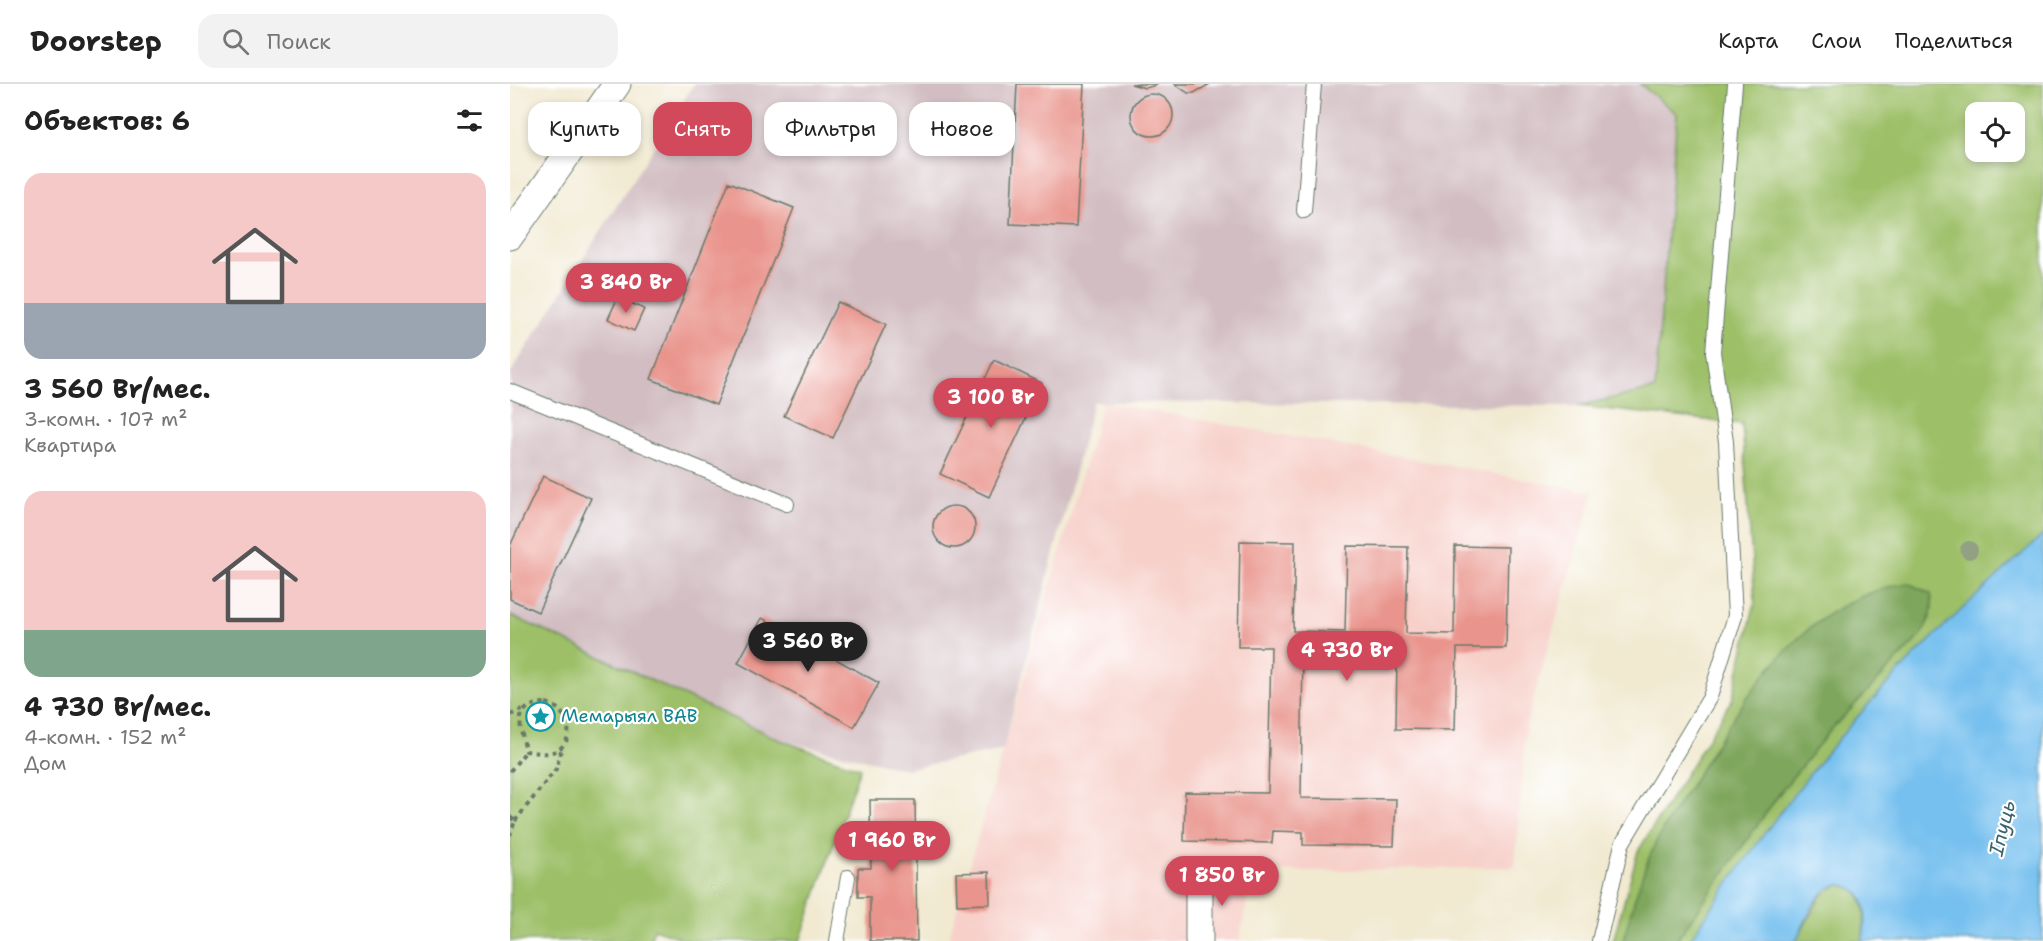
<!DOCTYPE html>
<html lang="ru">
<meta charset="utf-8">
<style>
body{margin:0;font-family:"Shantell Sans",sans-serif;background:#f2f2f2;color:#222;height:100vh;display:flex;flex-direction:column;font-size:22px;white-space:nowrap}
*{box-sizing:border-box;margin:0}
p{font-size:20px;color:#767676}
.icon{flex:none;width:33px;height:33px;fill:none;stroke:currentColor;stroke-width:2;stroke-linecap:round;stroke-linejoin:round}
.map{position:relative;flex:1;overflow:hidden}
.sheet{display:flex;flex-direction:column;background:#fff;width:510px}
.sheet>*{flex:none}
.banner{position:absolute;left:18px;top:18px;width:570px;height:54px;display:flex;gap:12px}
.controls{position:absolute;left:1455px;top:18px;display:grid;gap:12px}
.controls a{display:grid;place-items:center;width:60px;height:60px;border-radius:12px;background:#fff;box-shadow:0 3px 9px #0003;font-size:30px}
.price{position:absolute;translate:-50% -51px;padding:0 14px;border-radius:21px;background:#d1495b;color:#fff;font-size:20px;line-height:39px;filter:drop-shadow(0 2px 3px #0008)}
.price::after{content:'';position:absolute;left:50%;top:36px;width:18px;height:14px;margin-left:-9px;background:inherit;clip-path:polygon(0 0,100% 0,50% 100%)}
.price.on{background:#222;color:#fff}
ul{padding:0;list-style:none}
li{display:grid;align-content:center;gap:12px;height:318px;padding:0 24px}
li span{display:grid;place-items:center;height:186px;border-radius:18px;color:#555}
li>.icon{margin-inline-start:auto}
span .icon{width:108px;height:108px;fill:#fffc;stroke-width:1}
li b{font-size:26px}
h2{display:flex;justify-content:space-between;align-items:center;height:72px;padding:0 24px;font-size:26px}
.chip{padding:0 21px;border-radius:18px;background:#fff;box-shadow:0 3px 9px #0003;font-size:21px;line-height:54px}
.chip.on{background:#d1495b;color:#fff}
header{display:flex;align-items:center;gap:36px;box-sizing:border-box;height:84px;padding:0 30px;background:#fff;border-bottom:2px solid #e0e0e0}
header strong{font-size:28px}
nav{display:flex;gap:33px;margin-inline-start:auto;font-size:21px}
.search{width:420px;height:54px;background:#f2f2f2;display:flex;align-items:center;gap:15px;box-sizing:border-box;padding:0 21px;border-radius:18px;color:#767676;font-size:22px}
main{display:flex;flex:1;min-height:0}
.map>svg:first-child{display:block}
</style>
<header>
<strong>Doorstep</strong>
<div class="search"><svg class="icon" aria-label="search" viewBox="0 0 24 24"><circle cx="10" cy="10" r="6"/><path d="M15 15l6 6"/></svg>Поиск</div>
<nav><a>Карта</a><a>Слои</a><a>Поделиться</a></nav>
</header>
<main>
<section class="sheet">
<h2>Объектов: 6<svg class="icon" aria-label="filters" viewBox="0 0 24 24"><path d="M4 7h16M4 17h16"/><circle cx="9" cy="7" r="2"/><circle cx="15" cy="17" r="2"/></svg></h2>
<ul>
<li><span style="background:linear-gradient(#f6c9c9 70%,#9aa5b1 0)"><svg class="icon" aria-label="home" viewBox="0 0 24 24"><path d="M3 11l9-7 9 7M6 9v11h12V9"/></svg></span><div><b>3 560 Br/мес.</b><p>3-комн. · 107 m²</p><p>Квартира</p></div></li>
<li><span style="background:linear-gradient(#f6c9c9 75%,#7fa58c 0)"><svg class="icon" aria-label="home" viewBox="0 0 24 24"><path d="M3 11l9-7 9 7M6 9v11h12V9"/></svg></span><div><b>4 730 Br/мес.</b><p>4-комн. · 152 m²</p><p>Дом</p></div></li>
</ul>
</section>
<div class="map">
<svg width="1533" height="857" viewBox="0 0 1533 857">
<rect width="100%" height="100%" fill="#fff"/>
<filter id="ink" filterUnits="userSpaceOnUse"><feTurbulence type="fractalNoise" baseFrequency=".0167" numOctaves="2"/><feDisplacementMap in="SourceGraphic" scale="12" xChannelSelector="R" yChannelSelector="G"/><feConvolveMatrix kernelMatrix="1 2 1 2 8 2 1 2 1" color-interpolation-filters="sRGB"/></filter>
<filter id="wash" filterUnits="userSpaceOnUse"><feTurbulence type="fractalNoise" baseFrequency=".008" numOctaves="4" result="noise"/><feDisplacementMap in="SourceGraphic" scale="24" xChannelSelector="R" yChannelSelector="G"/><feGaussianBlur stdDeviation="1.35" result="paint"/><feColorMatrix in="noise" values="0 0 0 0 0 0 0 0 0 0 0 0 0 0 0 0 0 1.4 0 .05"/><feComposite in="paint" operator="in"/></filter>
<g filter="url(#wash)">
<rect width="100%" height="100%" fill="#f1e9d0"/>
<path fill="#f7d0ca" d="M593,318L1083,408L1016,640L1005,783L743,788L729,857H438Z"/>
<path fill="#d2bec2" d="M184,0H1130L1167,30L1145,305L1068,322L583,318L493,666L396,685L270,656L0,531V290Z"/>
<path fill="#9dbf68" stroke="#5e7e4e" stroke-width="1.5" fill-rule="evenodd" d="M1130,0H1533V451L1419,559L1271,727L1179,857H1103L1128,767L1222,616L1245,518L1232,340L1068,322L1145,305L1167,30ZM1466,28H1504V68H1466Z
M0,531L270,656L350,684L290,857H179L144,845L140,857H0Z
M1327,801C1359,801 1356,834 1352,857H1286L1311,812Z"/>
<path fill="#7ea65c" stroke="#4e7248" stroke-width="1.5" d="M1398,499L1421,510C1425,526 1419,537 1411,551L1319,648L1270,709L1166,857H1113C1120,831 1127,804 1137,779C1149,746 1171,717 1189,688C1239,606 1295,515 1398,499Z"/>
<path fill="#76c0ef" stroke="#4a7e92" stroke-width="1.5" d="M1533,451V857H1352C1354,847 1357,835 1355,824C1353,807 1333,794 1317,805C1303,816 1294,841 1286,857H1179C1222,793 1267,730 1316,670C1380,591 1457,519 1533,451Z"/>
<g id="blocks">
<path fill="#e9948c" d="M507,0H574L566,143L500,140Z
M621,0H647V1L635,4Z
M665,0H700L684,9H678Z
M621 31a21 21 0 1 1 42 0a21 21 0 1 1-42 0Z
M219,98L284,124L206,321L141,295Z
M108,213L134,225L124,247L98,235Z
M328,218L376,240L323,354L274,332Z
M484,276L532,299L479,413L430,390Z
M33,392L81,414L28,528L0,515V462Z
M423 443a21 21 0 1 1 42 0a21 21 0 1 1-42 0Z
M730,457L785,458L783,547L835,548L837,462L898,463L896,549L944,550L945,462L998,463L996,564H947L945,646L886,645L887,569L793,567L791,714L886,715L884,762L793,761V748L763,747L762,759L674,757L675,708L758,709L761,563H728Z
M252,534L369,599L344,643L228,579Z
M360,716H405L407,857H360V813H348V784H361Z
M479,788L480,820L447,821L446,789Z"/>
</g>
</g>
<g filter="url(#ink)">
<use href="#blocks" fill-opacity="0" stroke="#68796b" stroke-width="1.5"/>
<g fill="none" stroke-linecap="round" stroke-linejoin="round">
<defs>
<path id="service" d="M794,127L804,0
M0,307L277,420
M327,857L338,793
M1089,857L1112,760L1200,613L1225,532L1216,358L1203,268L1225,0"/>
<path id="minor" d="M0,152L107,0
M689,789V857"/>
</defs>
<use href="#service" stroke="#68796b" stroke-width="16"/>
<use href="#minor" stroke="#68796b" stroke-width="29"/>
<path stroke="#68796b" stroke-width="4" stroke-dasharray="4.5 4.5" stroke-linecap="butt" d="M36,619C61,625 69,663 39,669C32,670 23,668 16,667C11,645 0,621 36,619Z
M0,631L17,624
M0,687L16,667
M0,733L5,737L0,751
M5,737L46,685L52,663"/>
<use href="#service" stroke="#fff" stroke-width="14"/>
<use href="#minor" stroke="#fff" stroke-width="27"/>
</g>
<circle fill="#92a083" cx="1459" cy="466" r="9"/>
</g>
<defs>
<symbol id="sight-ring" viewBox="-11 -11 22 22"><circle r="9.5" fill="#fff" stroke="#0f9aa8" stroke-width="1.5"/><path d="M0-6L1.8-2.2L6-1.7L2.9 1.2L3.7 5.4L0 3.3L-3.7 5.4L-2.9 1.2L-6-1.7L-1.8-2.2Z" fill="#0f9aa8"/></symbol>
</defs>
<g fill-rule="evenodd">
<use href="#sight-ring" x="14" y="616" width="33" height="33"/>
</g>
<g text-anchor="middle" stroke-width="4.5" stroke-linejoin="round" paint-order="stroke">
<g font-size="18" fill="#0d838f" stroke="#fff" text-anchor="start">
<text x="51" y="638">Мемарыял ВАВ</text>
</g>
<g font-size="20" font-style="italic" fill="#39646c" stroke="#fff">
<text transform="translate(1492 744) rotate(-76)" y="7">Іпуць</text>
</g>
</g>
</svg>
<div class="controls">
<a><svg class="icon" aria-label="locate" viewBox="0 0 24 24"><circle cx="12" cy="12" r="6"/><path d="M12 2v4M12 18v4M2 12h4M18 12h4"/></svg></a>
</div>
<b class="price" style="left:116px;top:230px">3 840 Br</b>
<b class="price" style="left:481px;top:345px">3 100 Br</b>
<b class="price on" style="left:298px;top:589px">3 560 Br</b>
<b class="price" style="left:837px;top:598px">4 730 Br</b>
<b class="price" style="left:382px;top:788px">1 960 Br</b>
<b class="price" style="left:712px;top:823px">1 850 Br</b>
<div class="banner">
<a class="chip">Купить</a>
<a class="chip on">Снять</a>
<a class="chip">Фильтры</a>
<a class="chip">Новое</a>
</div>
</div>
</main>
